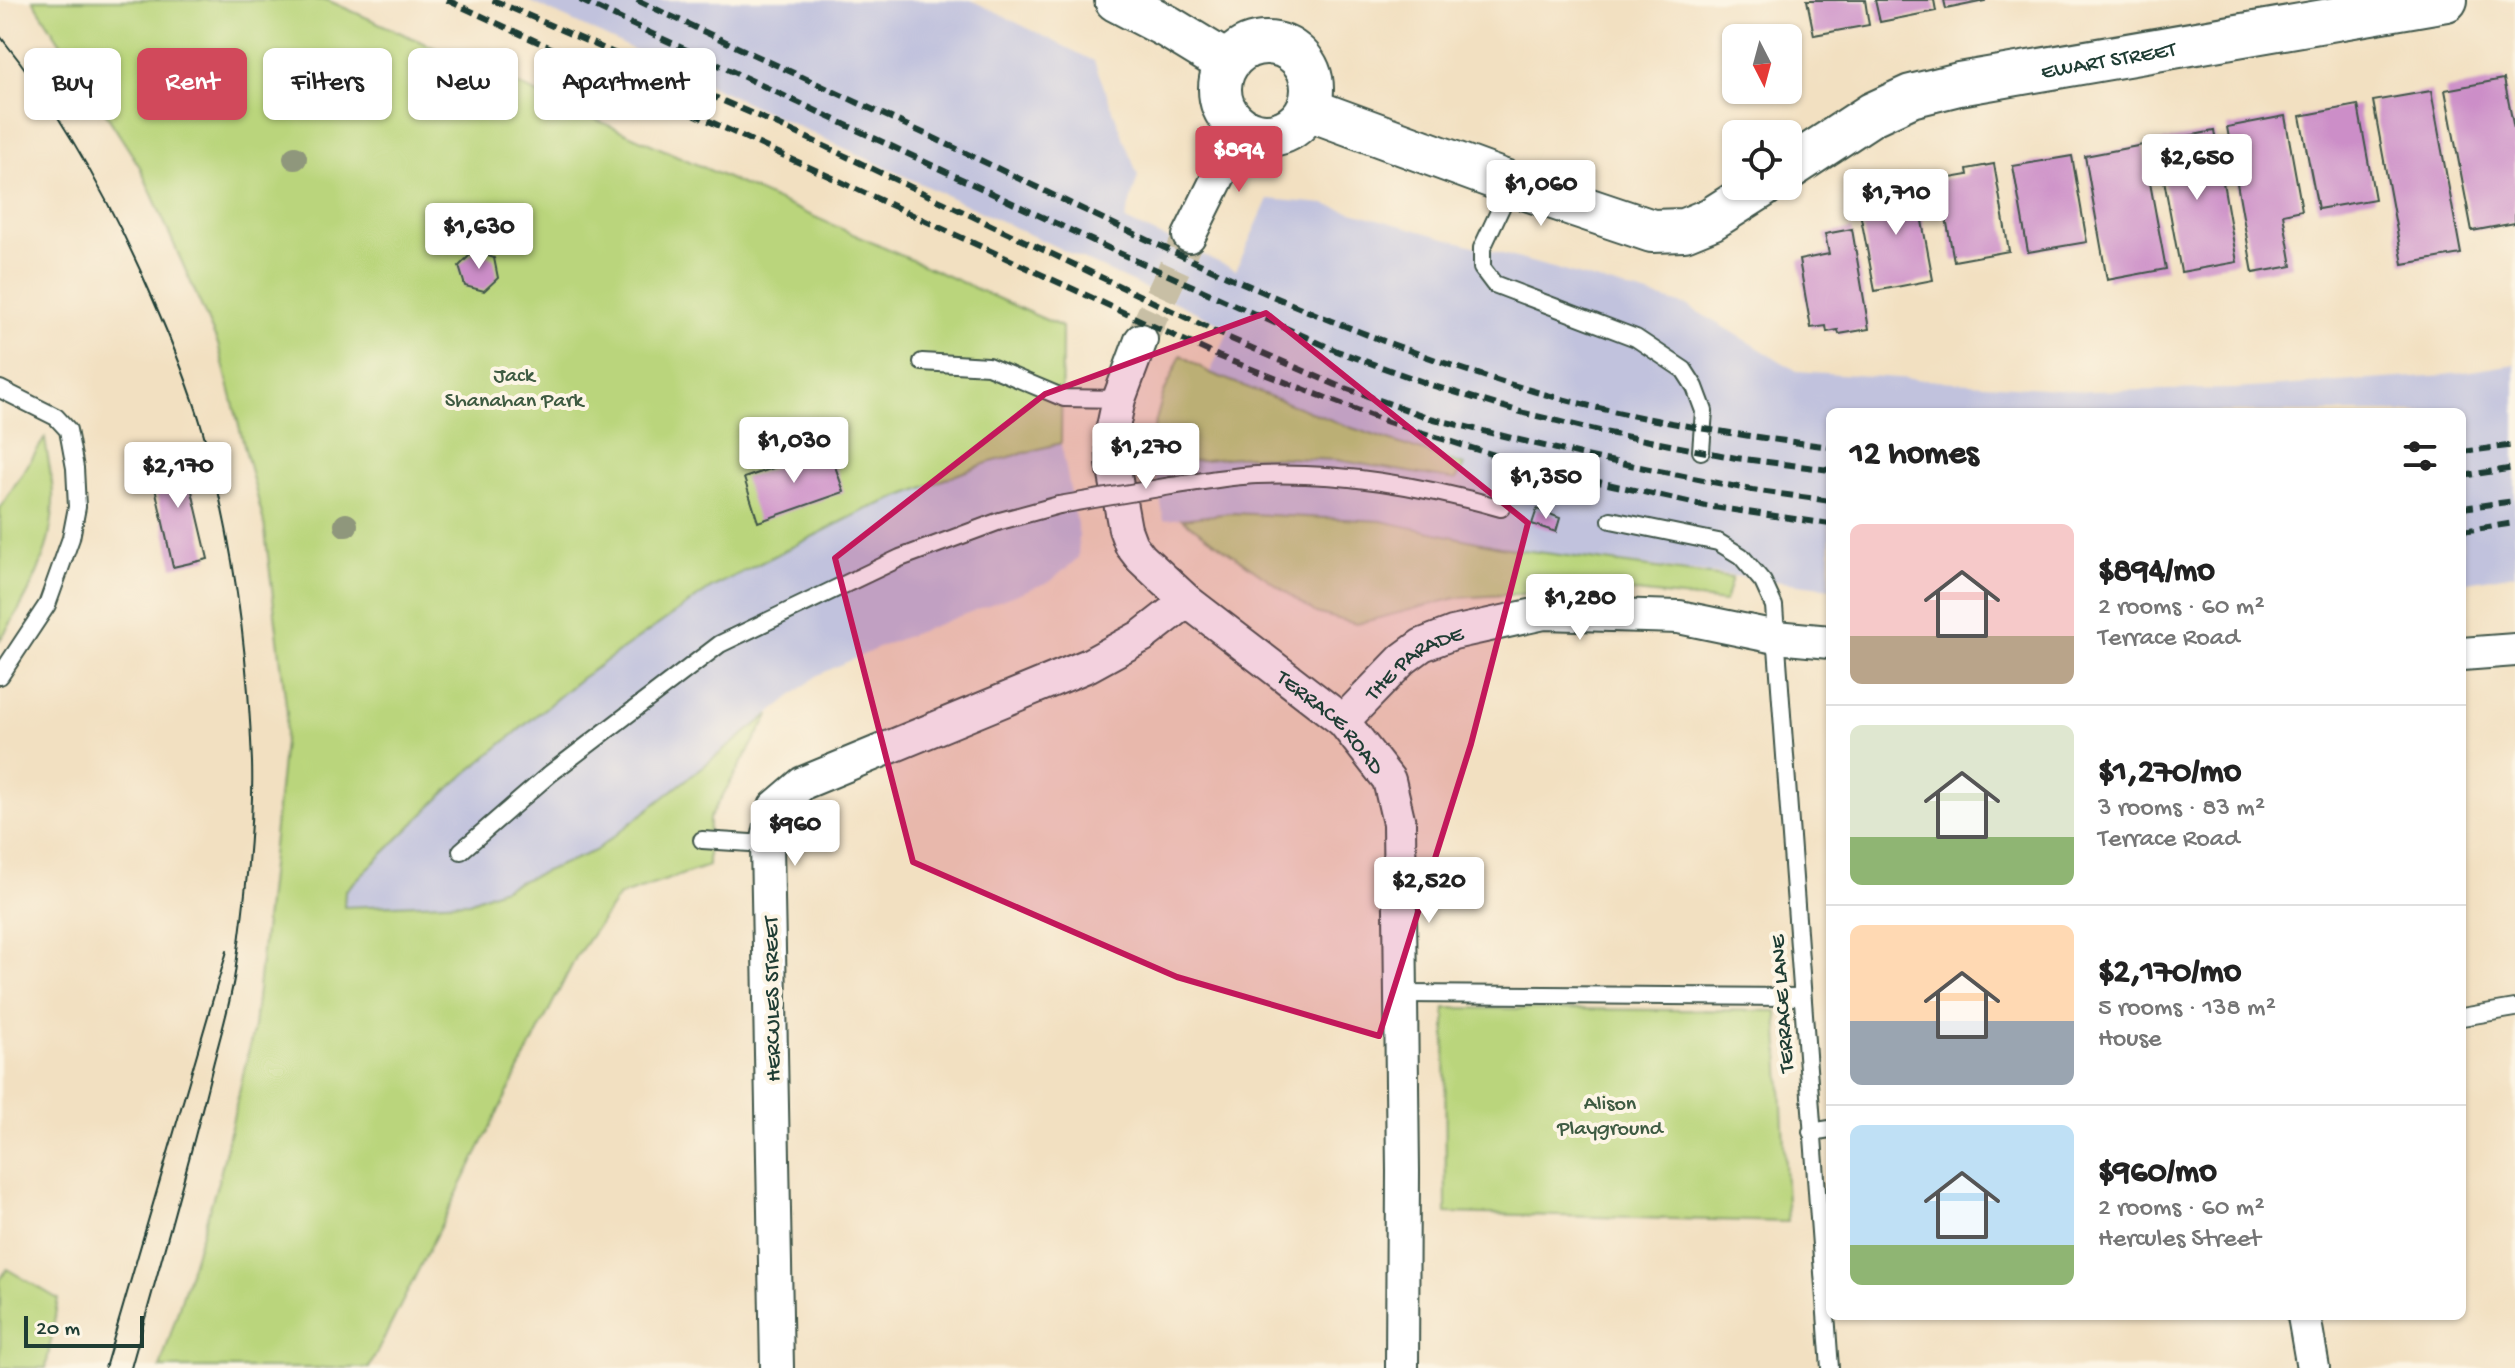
<!DOCTYPE html>
<meta charset="utf-8">
<style>
body{margin:0;font-family:"Gochi Hand",sans-serif;background:#f6f6f6;color:#222;height:100vh;display:flex;flex-direction:column;font-size:30px;white-space:nowrap}
*{box-sizing:border-box;margin:0}
p{font-size:26px;color:#767676}
.icon{flex:none;width:44px;height:44px;fill:none;stroke:currentColor;stroke-width:2;stroke-linecap:round;stroke-linejoin:round}
.map{position:relative;flex:1;overflow:hidden}
.details{position:absolute;left:1826px;top:408px;width:640px;height:912px;display:flex;flex-direction:column;background:#fff;border-radius:12px;box-shadow:0 2px 6px #0004}
.details>*{flex:none}
.banner{position:absolute;left:24px;top:48px;width:760px;height:72px;display:flex;gap:16px}
.needle{width:52px;rotate:174deg}
.controls{position:absolute;left:1722px;top:24px;display:grid;gap:16px}
.controls a{display:grid;place-items:center;width:80px;height:80px;border-radius:12px;background:#fff;box-shadow:0 2px 6px #0004;font-size:40px}
.scale{position:absolute;left:24px;bottom:20px;width:120px;box-sizing:border-box;padding-left:8px;border:4px solid #1f3d34;border-top:0;font-size:22px;line-height:28px;white-space:nowrap;color:#1f3d34;-webkit-text-stroke:6px #fcf5e5;paint-order:stroke}
.price{position:absolute;translate:-50% -68px;padding:0 18px;border-radius:8px;background:#fff;color:#222;font-size:26px;line-height:52px;filter:drop-shadow(0 2px 4px #0008)}
.price::after{content:'';position:absolute;left:50%;top:48px;width:24px;height:18px;margin-left:-12px;background:inherit;clip-path:polygon(0 0,100% 0,50% 100%)}
.price.selected{background:#d1495b;color:#fff}
ul{padding:0;list-style:none}
li{display:flex;align-items:center;gap:24px;height:200px;padding:0 24px}
li+li{border-top:2px solid #e0e0e0}
li span{display:grid;place-items:center;flex:none;width:224px;height:160px;border-radius:12px;color:#555}
li>.icon{margin-inline-start:auto}
span .icon{width:96px;height:96px;fill:#fffc;stroke-width:1}
li b{font-size:34px}
h2{display:flex;justify-content:space-between;align-items:center;height:96px;padding:0 24px;font-size:34px}
.tag{padding:0 28px;border-radius:12px;background:#fff;box-shadow:0 2px 6px #0004;font-size:28px;line-height:72px}
.tag.selected{background:#d1495b;color:#fff}
.map>svg:first-child{display:block}
</style>
<div class="map">
<svg width="2515" height="1368" viewBox="0 0 2515 1368">
<rect width="100%" height="100%" fill="#fcf5e5"/>
<filter id="ink" filterUnits="userSpaceOnUse"><feTurbulence type="fractalNoise" baseFrequency=".0125" numOctaves="2"/><feDisplacementMap in="SourceGraphic" scale="16" xChannelSelector="R" yChannelSelector="G"/><feConvolveMatrix kernelMatrix="1 2 1 2 8 2 1 2 1" color-interpolation-filters="sRGB"/></filter>
<filter id="wash" filterUnits="userSpaceOnUse"><feTurbulence type="fractalNoise" baseFrequency=".006" numOctaves="4" result="noise"/><feDisplacementMap in="SourceGraphic" scale="32" xChannelSelector="R" yChannelSelector="G"/><feGaussianBlur stdDeviation="1.8" result="paint"/><feColorMatrix in="noise" values="0 0 0 0 0 0 0 0 0 0 0 0 0 0 0 0 0 1.4 0 .05"/><feComposite in="paint" operator="in"/></filter>
<g filter="url(#wash)">
<rect width="100%" height="100%" fill="#f2e0c1"/>
<path fill="#c1c2dd" d="M527,0H971L1094,61L1138,176L1125,220L1236,270L1268,199L1324,204L1688,306L1797,371L2086,391L2236,389L2445,375L2515,364V574L2462,583V412H1830V588L1500,547L1381,521L1231,513L1164,520L1154,465L1246,456L1337,460L1456,480L1464,466L1352,428L1210,373L1230,328Z
M1061,443L1079,535L1078,558L1051,581L887,644L818,675L595,851L469,902L344,907L345,891L455,783L580,679L711,588L865,510L987,463Z"/>
<path fill="#bad57b" stroke="#6c8958" stroke-width="2" d="M33,0H327L1062,327L1061,443L987,463L865,510L711,588L580,679L455,783L345,891L344,907L469,902L595,851L770,714L709,819L708,866L619,896L576,957L369,1368H160L220,1175L254,1027L287,713L264,523L218,344L140,167Z
M1181,355L1210,373L1352,428L1464,465L1456,480L1337,460L1246,456L1154,465L1152,435L1163,395Z
M45,438C47,456 52,475 53,494C55,548 29,596 0,640V508Z
M1231,513L1381,521L1500,547L1732,578L1725,602L1627,591H1567L1456,598L1356,624L1316,613L1182,519Z
M1445,1008L1777,1011L1788,1222L1446,1213Z
M7,1269L58,1299L46,1368H0V1280Z"/>
<g id="blocks">
<path fill="#cc8ec8" d="M1807,0H1865L1869,25L1814,35Z
M1875,0H1934L1936,11L1880,22Z
M1944,0H1985V1L1946,9Z
M2504,79L2515,134V223L2472,231L2445,90Z
M2431,91L2461,254L2403,264L2373,101Z
M2358,105L2375,199L2318,209L2300,116Z
M2285,116L2302,210L2283,214L2292,266L2253,273L2227,127Z
M2214,131L2237,262L2181,272L2157,142Z
M2143,145L2166,269L2107,280L2085,156Z
M2072,156L2087,242L2028,252L2013,166Z
M1994,164L2009,251L1954,261L1939,180L1968,175L1967,169Z
M1914,178L1933,280L1875,291L1858,202L1888,197L1885,184Z
M1852,229L1869,329L1839,334L1838,330L1827,332L1826,326L1811,328L1799,260L1829,254L1825,234Z
M474,251L494,258L498,278L484,291L465,286L459,266Z
M829,449L844,492L758,522L744,478Z
M183,453L208,559L173,567L149,461Z
M1537,509L1560,518L1556,532L1532,524Z"/>
</g>
</g>
<g filter="url(#ink)">
<use href="#blocks" fill-opacity="0" stroke="#3f5549" stroke-width="2"/>
<g fill="none" stroke-linecap="round" stroke-linejoin="round">
<path stroke="#c8bfa5" stroke-width="32" stroke-dasharray="32 16" stroke-linecap="butt" d="M1141,340L1189,236"/>
<defs>
<path id="service" d="M1512,184L1482,248V268L1494,284L1636,338L1684,370L1695,387L1704,411L1701,451
M922,362L988,366L1064,398L1119,399
M0,389L56,417L68,430L75,468L77,507L71,538L47,605L0,676
M1171,486C1200,482 1229,476 1257,475C1342,472 1419,485 1501,508
M1611,520L1718,542L1741,556L1763,582L1774,606L1830,1368
M702,840L767,844
M461,851L551,773L720,644L900,558L1000,521L1059,505
M1402,994L1801,997
M2462,1017L2515,1008
M1811,1132L1830,1129"/>
<g id="minor">
<path d="M1189,236L1242,129"/>
<path id="s1" d="M1141,340L1119,399L1112,432L1113,464L1125,529L1131,545L1141,558L1187,601L1343,721L1389,780L1399,823L1403,1171L1402,1368"/>
<path d="M2462,654L2515,650"/>
<path id="s2" d="M1343,721L1403,659L1422,645L1453,633L1544,613L1679,617L1776,637L1830,642"/>
<path d="M2304,1316L2313,1368"/>
<path d="M777,1368L767,844L775,807L803,783L1089,665L1142,636L1187,601"/>
</g>
<g id="tertiary">
<path d="M1116,0L1168,27L1227,63"/>
<circle cx="1266" cy="89" r="46"/>
<path d="M1308,109L1512,184L1652,231L1684,230L1711,219L1763,186"/>
<path id="s3" d="M1788,169L1872,114L1911,96L1959,84L2446,0"/>
</g>
</defs>
<use href="#service" stroke="#3f5549" stroke-width="20"/>
<use href="#minor" stroke="#3f5549" stroke-width="36"/>
<use href="#tertiary" stroke="#3f5549" stroke-width="46"/>
<use href="#service" stroke="#fff" stroke-width="16"/>
<use href="#minor" stroke="#fff" stroke-width="32"/>
<use href="#tertiary" stroke="#fff" stroke-width="42"/>
<path stroke="#1f3d34" stroke-width="2" d="M0,36C63,115 112,204 152,297C171,340 189,384 202,428C233,537 248,650 252,762C254,828 244,907 235,973C230,1005 220,1037 212,1069C188,1169 159,1268 131,1368
M105,1368L227,951"/>
<path stroke="#1f3d34" stroke-width="6" stroke-dasharray="12 6" stroke-linecap="butt" d="M447,0L1218,356L1388,422L1536,468L1706,506L1830,524
M493,0L801,135L1227,337L1336,385L1430,418L1581,455L1752,490L1830,501
M580,0L1119,253L1337,351L1434,386L1524,413L1604,432L1736,458L1830,470
M637,0C750,54 863,104 976,158C1157,245 1339,335 1533,391C1630,419 1730,434 1830,447
M2462,452L2515,445
M2462,476L2515,468
M2462,508L2515,501
M2462,531L2515,523"/>
<defs>
<path id="service-bridge" d="M1059,505L1171,486"/>
</defs>
<use href="#service-bridge" stroke="#3f5549" stroke-width="20" stroke-linecap="butt"/>
<use href="#service-bridge" stroke="#fff" stroke-width="16"/>
</g>
<g fill="#8f977b">
<circle cx="295" cy="158" r="12"/>
<circle cx="346" cy="525" r="12"/>
</g>
</g>
<path fill="#c2185b" fill-opacity="0.2" stroke="#c2185b" stroke-width="6" stroke-linejoin="round" d="M1266,313L1528,523L1471,744L1379,1036L1177,977L913,862L835,558L1045,394Z"/>
<g text-anchor="middle" stroke-width="8" stroke-linejoin="round" paint-order="stroke">
<g font-size="22" fill="#1f3d34" stroke="#fcf5e5">
<text dy="8" stroke="none"><textPath href="#s3" startOffset="344">EWART STREET</textPath></text>
<text dy="8" stroke="none"><textPath href="#s2" startOffset="94">THE PARADE</textPath></text>
<text dy="8" stroke="none"><textPath href="#s1" startOffset="480">TERRACE ROAD</textPath></text>
<text transform="translate(770 999) rotate(-91)" y="8">HERCULES STREET</text>
<text transform="translate(1780 1004) rotate(-94)" y="8">TERRACE LANE</text>
</g>
<g font-size="22" fill="#3e5b42" stroke="#fcf5e5">
<text x="514" y="381">Jack<tspan x="514" dy="25">Shanahan Park</tspan></text>
<text x="1610" y="1109">Alison<tspan x="1610" dy="25">Playground</tspan></text>
</g>
</g>
</svg>
<div class="controls">
<a><svg class="needle" viewBox="-14 -14 28 28"><path d="M0-13l5 13h-10z" fill="#e53935"/><path d="M0 13l5-13h-10z" fill="#767676"/></svg></a>
<a><svg class="icon" aria-label="locate" viewBox="0 0 24 24"><circle cx="12" cy="12" r="6"/><path d="M12 2v4M12 18v4M2 12h4M18 12h4"/></svg></a>
</div>
<div class="scale">20 m</div>
<b class="price selected" style="left:1239px;top:194px">$894</b>
<b class="price" style="left:2197px;top:202px">$2,650</b>
<b class="price" style="left:1541px;top:228px">$1,060</b>
<b class="price" style="left:1896px;top:237px">$1,710</b>
<b class="price" style="left:479px;top:271px">$1,630</b>
<b class="price" style="left:794px;top:485px">$1,030</b>
<b class="price" style="left:1146px;top:491px">$1,270</b>
<b class="price" style="left:178px;top:510px">$2,170</b>
<b class="price" style="left:1546px;top:521px">$1,350</b>
<b class="price" style="left:1580px;top:642px">$1,280</b>
<b class="price" style="left:795px;top:868px">$960</b>
<b class="price" style="left:1429px;top:925px">$2,520</b>
<div class="banner">
<a class="tag">Buy</a>
<a class="tag selected">Rent</a>
<a class="tag">Filters</a>
<a class="tag">New</a>
<a class="tag">Apartment</a>
</div>
<section class="details">
<h2>12 homes<svg class="icon" aria-label="filters" viewBox="0 0 24 24"><path d="M4 7h16M4 17h16"/><circle cx="9" cy="7" r="2"/><circle cx="15" cy="17" r="2"/></svg></h2>
<ul>
<li><span style="background:linear-gradient(#f6c9c9 70%,#b9a48a 0)"><svg class="icon" aria-label="home" viewBox="0 0 24 24"><path d="M3 11l9-7 9 7M6 9v11h12V9"/></svg></span><div><b>$894/mo</b><p>2 rooms · 60 m²</p><p>Terrace Road</p></div></li>
<li><span style="background:linear-gradient(#dfe7d0 70%,#8fb573 0)"><svg class="icon" aria-label="home" viewBox="0 0 24 24"><path d="M3 11l9-7 9 7M6 9v11h12V9"/></svg></span><div><b>$1,270/mo</b><p>3 rooms · 83 m²</p><p>Terrace Road</p></div></li>
<li><span style="background:linear-gradient(#ffd9b3 60%,#9aa5b1 0)"><svg class="icon" aria-label="home" viewBox="0 0 24 24"><path d="M3 11l9-7 9 7M6 9v11h12V9"/></svg></span><div><b>$2,170/mo</b><p>5 rooms · 138 m²</p><p>House</p></div></li>
<li><span style="background:linear-gradient(#bfe0f5 75%,#8fb573 0)"><svg class="icon" aria-label="home" viewBox="0 0 24 24"><path d="M3 11l9-7 9 7M6 9v11h12V9"/></svg></span><div><b>$960/mo</b><p>2 rooms · 60 m²</p><p>Hercules Street</p></div></li>
</ul>
</section>
</div>
